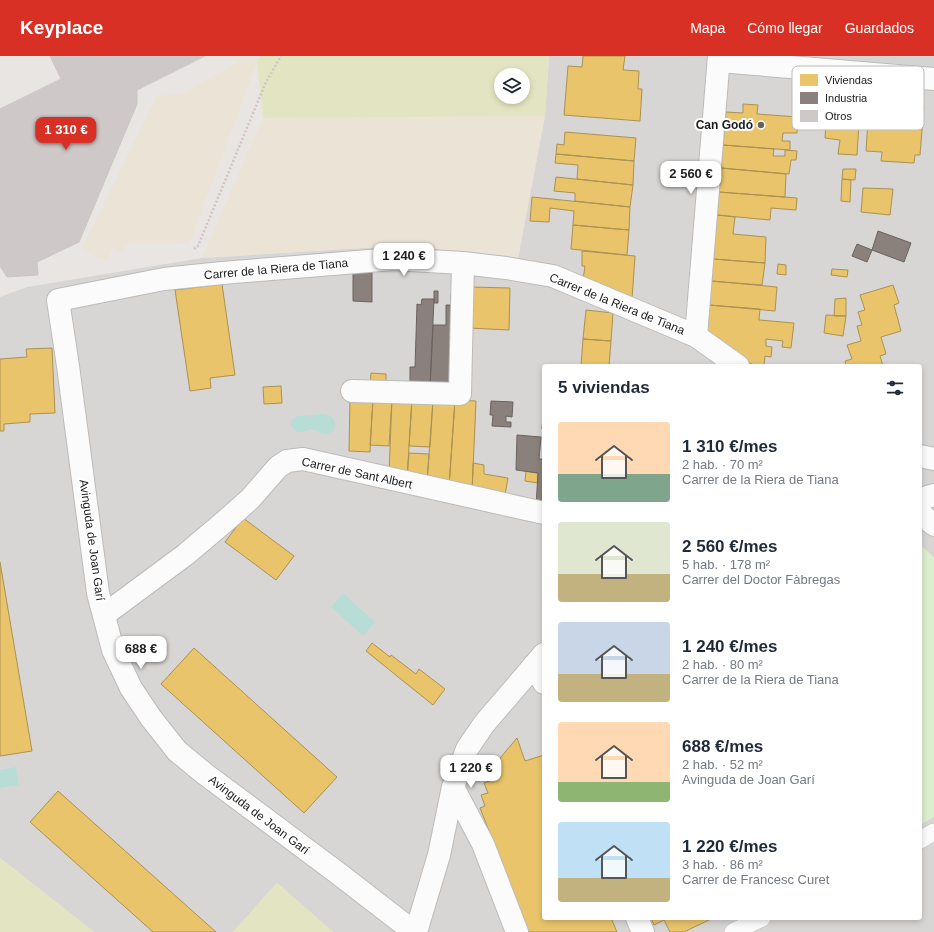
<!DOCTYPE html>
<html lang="es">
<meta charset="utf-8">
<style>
body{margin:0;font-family:Arial,sans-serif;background:#f2f2f3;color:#1f2937;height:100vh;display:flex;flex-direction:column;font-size:15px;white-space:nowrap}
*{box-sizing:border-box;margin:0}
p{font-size:13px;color:#747a83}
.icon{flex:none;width:22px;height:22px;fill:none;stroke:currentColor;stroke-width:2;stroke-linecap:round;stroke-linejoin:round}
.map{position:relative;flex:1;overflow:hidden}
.panel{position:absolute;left:542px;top:308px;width:380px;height:556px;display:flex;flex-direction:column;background:#fff;border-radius:4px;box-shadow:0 2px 6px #0003}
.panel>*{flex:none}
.tools{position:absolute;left:494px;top:12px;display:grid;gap:8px}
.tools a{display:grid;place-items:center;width:36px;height:36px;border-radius:50%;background:#fff;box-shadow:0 2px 6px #0003;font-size:20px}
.price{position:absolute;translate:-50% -34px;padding:0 9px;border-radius:8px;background:#fff;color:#222;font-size:13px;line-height:26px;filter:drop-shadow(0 1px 2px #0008)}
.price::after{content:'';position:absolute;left:50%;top:24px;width:12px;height:9px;margin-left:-6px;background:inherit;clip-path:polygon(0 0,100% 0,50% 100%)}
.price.on{background:#d93025;color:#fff}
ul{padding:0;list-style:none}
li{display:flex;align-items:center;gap:12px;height:100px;padding:0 16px}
li span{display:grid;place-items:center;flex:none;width:112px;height:80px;border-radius:4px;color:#555}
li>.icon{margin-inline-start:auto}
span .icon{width:48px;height:48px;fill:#fffc;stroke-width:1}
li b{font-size:17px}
h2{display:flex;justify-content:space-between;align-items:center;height:48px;padding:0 16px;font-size:17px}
header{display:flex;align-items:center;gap:24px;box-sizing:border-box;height:56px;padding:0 20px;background:#d93025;color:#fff}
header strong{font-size:19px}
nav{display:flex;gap:22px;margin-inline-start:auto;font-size:14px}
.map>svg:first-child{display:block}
</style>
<header>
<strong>Keyplace</strong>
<nav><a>Mapa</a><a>Cómo llegar</a><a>Guardados</a></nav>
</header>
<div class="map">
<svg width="934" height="876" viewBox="0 0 934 876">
<rect width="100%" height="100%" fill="#e9e5e3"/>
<path fill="#d8d6d5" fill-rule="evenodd" d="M549,0H934V876H333L277,827L233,876H94L0,802V241L27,231L202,202L380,191L518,202L545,60ZM544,310H920V862H544Z"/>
<path fill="#eae3d6" d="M238,3L257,6L189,188L128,187L120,196L112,192L107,205L81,194L157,40L183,37L228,12Z
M545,60L518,202L380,191L202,202L263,62Z"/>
<path fill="#e3e5c2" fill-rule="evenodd" d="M260,0H549L545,60L263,62L257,6ZM501,19H523V41H501Z
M0,802L94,876H0Z
M277,827L333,876H233Z"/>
<path fill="#dbeece" d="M920,489L934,501V761L920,769Z"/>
<path fill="#d5d4d3" d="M865,0H934V10L865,5Z"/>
<path fill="#b7ddd6" d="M324,358L332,361L335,366L334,374C325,382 320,375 311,373L302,376H297L291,370L292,364L298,360Z
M343,537L375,566L363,580L331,551Z
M16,711L19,729L0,732V714Z"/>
<path fill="#e9c46a" stroke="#ab9152" d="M583,0H625L623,14L639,15L638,33H642L640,65L564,59L568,10L582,11Z
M869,46L924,50L920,99H915L914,107L881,105L882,96L866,95Z
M743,48L758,49L757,58L798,61L797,77H783L782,85H790V94L723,89L726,56L743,57Z
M826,66L859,68L857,99L838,98L840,84L825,82Z
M565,76L636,82L634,105L556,98L557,88L564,89Z
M723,89L774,93L773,100H785V94L797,95L796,104H791L789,118L721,112Z
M556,98L634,105L633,129L577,123L578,109L555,107Z
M721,112L786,118L785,141L719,136Z
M843,113H856L855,124L842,123Z
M556,121L633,129L630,151L575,145V137L554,135Z
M842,123L851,124L850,146L841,145Z
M863,132L893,133L890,159L861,156Z
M719,136L797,142L796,154L771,152L770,164L717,159Z
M532,141L630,151L629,174L573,169L574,155L550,152L549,166L530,165Z
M717,159L735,161L733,178L766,181L765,207L713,203Z
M573,169L629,174L627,199L571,193Z
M582,195L635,200L632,243L583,224L585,210H582Z
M713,203L765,207L762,229L711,225Z
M778,208L786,209V219L777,218Z
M832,213L848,214L847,221L831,219Z
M711,225L777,231L775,255L709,249Z
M222,228L235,319L210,322L211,332L190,335L175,234Z
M893,229L899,247L894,249L901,275L881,281L886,298L880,300L883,310H846L845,305L852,303L847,289L861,285L857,270L862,269L858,256L865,254L860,239Z
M470,231L510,232L509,274L469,272Z
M846,242V260H834L835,243Z
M709,249L760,253L759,264L794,267L791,292L782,291L783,285L766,283V290L772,291L771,301L765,300L764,310H754L707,275Z
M586,254L613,257L611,285L583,283Z
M826,259L846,260L843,280L824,277Z
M583,283L611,285L609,310H581Z
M52,292L55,357L30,358V366L4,368V375H0V303L27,301L26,293Z
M371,317L386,318V331L370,330Z
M281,330L282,347L264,348L263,331Z
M350,342L373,343L370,396L349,395Z
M373,343H392L389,390L370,389Z
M392,343H412L407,422L389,417Z
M412,343L433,344L430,391L409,390Z
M433,344H455L449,431L427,426Z
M455,344L476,345L472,437L449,431Z
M409,397L429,398L427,426L407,422Z
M473,407L484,409V418L508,422L504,444L472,437Z
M526,415L538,417V427L525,425Z
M243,462L294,500L276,524L225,486Z
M0,506L32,695L0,700Z
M372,587L390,601L391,599L416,618L419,613L445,633L433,649L366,595Z
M194,592L337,721L304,757L161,628Z
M517,682L525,705L544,699V862H611L617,876H528L480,752L485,750L481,739L488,737L484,727L497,722L495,715L497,714L495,708Z
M58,735L216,876H153L30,766Z
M651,862H713L684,876H670L664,864L654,869Z"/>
<path fill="#8a817c" stroke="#69625f" d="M878,175L911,187L904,206L872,194Z
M857,188L872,194L867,206L852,200Z
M353,215H372V246L353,245Z
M434,235H438V247H434Z
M451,239H453L450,332H430L433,269H446V249H451Z
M422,243H434L430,332L410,331V311H415L417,248L421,249Z
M491,345L513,346L512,361L506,360V366H511V371L492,370L493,359H490Z
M544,348V373H542Z
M517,379L541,381L539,403H544V452L536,451L538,417L516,414Z"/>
<path fill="#cec9c8" stroke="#ccc6c5" d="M50,0H205L137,34V48L79,186L37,206L38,219L7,221L0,210V53L61,23Z"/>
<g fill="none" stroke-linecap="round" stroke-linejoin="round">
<defs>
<path id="lane" d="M920,784L934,776
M733,876L762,862"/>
<path id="street" d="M719,5L934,23
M696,280L719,0
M352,335L460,338L463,207
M920,400L934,403
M920,443L934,439
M920,457L934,469
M104,559L185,499L223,467L250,443L278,411L287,405L303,403L544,457
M534,609L544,627
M453,731L483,788L517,876
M637,862L643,876
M414,876L339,818L205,718L177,695L151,662L131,632L113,594L98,537L68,310L58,244L164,223L222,217L393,203L463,207L506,212L553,220L696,280L738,310
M416,876L439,799L453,731L467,693L484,668L544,598"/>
</defs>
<use href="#lane" stroke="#bcbbba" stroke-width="18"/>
<use href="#street" stroke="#bcbbba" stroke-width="24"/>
<path stroke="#d4c4c8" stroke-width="2.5" stroke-dasharray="2 2" stroke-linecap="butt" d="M194,193L198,190L266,26L281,0"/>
<use href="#lane" stroke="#fcfbfb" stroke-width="17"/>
<use href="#street" stroke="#fcfbfb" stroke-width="22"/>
</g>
<circle fill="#636261" stroke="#fff" stroke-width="1.5" cx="761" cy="69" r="4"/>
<g text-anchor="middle" stroke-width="4" stroke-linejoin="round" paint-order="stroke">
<g font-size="12" font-weight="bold" fill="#1b1b1b" stroke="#fff" text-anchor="end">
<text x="753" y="73">Can Godó</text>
</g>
<g font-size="12" fill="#1b1b1b" stroke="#fff">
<text transform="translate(276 213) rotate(-5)" y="4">Carrer de la Riera de Tiana</text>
<text transform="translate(617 248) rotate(22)" y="4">Carrer de la Riera de Tiana</text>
<text transform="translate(357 417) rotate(12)" y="4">Carrer de Sant Albert</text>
<text transform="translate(92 484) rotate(82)" y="4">Avinguda de Joan Garí</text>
<text transform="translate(259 759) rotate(37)" y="4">Avinguda de Joan Garí</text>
</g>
</g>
<rect x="792" y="10" width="132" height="64" rx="6" fill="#fff" stroke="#bbb" stroke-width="1"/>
<rect x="800" y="18" width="18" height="12" fill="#e9c46a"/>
<rect x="800" y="36" width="18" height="12" fill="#8a817c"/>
<rect x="800" y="54" width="18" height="12" fill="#cec9c8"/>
<g font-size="11" fill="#1b1b1b">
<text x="825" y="28">Viviendas</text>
<text x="825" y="46">Industria</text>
<text x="825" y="64">Otros</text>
</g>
</svg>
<div class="tools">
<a><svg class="icon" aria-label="layers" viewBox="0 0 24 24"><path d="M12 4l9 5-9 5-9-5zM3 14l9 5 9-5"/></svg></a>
</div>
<b class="price on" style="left:66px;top:95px">1 310 €</b>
<b class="price" style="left:691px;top:139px">2 560 €</b>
<b class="price" style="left:404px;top:221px">1 240 €</b>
<b class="price" style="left:141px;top:614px">688 €</b>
<b class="price" style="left:471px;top:733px">1 220 €</b>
<section class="panel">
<h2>5 viviendas<svg class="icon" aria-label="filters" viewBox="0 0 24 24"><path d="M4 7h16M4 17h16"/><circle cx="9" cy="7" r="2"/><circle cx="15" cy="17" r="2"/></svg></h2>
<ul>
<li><span style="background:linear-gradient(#ffd9b3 65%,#7fa58c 0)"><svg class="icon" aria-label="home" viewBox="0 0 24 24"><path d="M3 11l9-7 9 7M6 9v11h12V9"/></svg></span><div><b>1 310 €/mes</b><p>2 hab. · 70 m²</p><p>Carrer de la Riera de Tiana</p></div></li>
<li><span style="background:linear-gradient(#dfe7d0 65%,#c2b280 0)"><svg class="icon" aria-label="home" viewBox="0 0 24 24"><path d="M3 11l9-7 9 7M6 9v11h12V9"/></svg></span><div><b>2 560 €/mes</b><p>5 hab. · 178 m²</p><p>Carrer del Doctor Fàbregas</p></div></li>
<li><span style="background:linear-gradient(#c9d6e8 65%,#c2b280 0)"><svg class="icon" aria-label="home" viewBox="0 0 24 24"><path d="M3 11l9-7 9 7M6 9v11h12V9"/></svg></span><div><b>1 240 €/mes</b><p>2 hab. · 80 m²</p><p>Carrer de la Riera de Tiana</p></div></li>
<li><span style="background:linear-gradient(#ffd9b3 75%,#8fb573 0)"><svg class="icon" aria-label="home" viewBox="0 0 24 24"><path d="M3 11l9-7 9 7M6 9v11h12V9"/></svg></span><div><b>688 €/mes</b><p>2 hab. · 52 m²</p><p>Avinguda de Joan Garí</p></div></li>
<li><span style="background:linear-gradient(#bfe0f5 70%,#c2b280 0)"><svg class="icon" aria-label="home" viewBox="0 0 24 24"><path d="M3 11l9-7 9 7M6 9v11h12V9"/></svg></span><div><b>1 220 €/mes</b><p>3 hab. · 86 m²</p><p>Carrer de Francesc Curet</p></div></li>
</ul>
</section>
</div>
